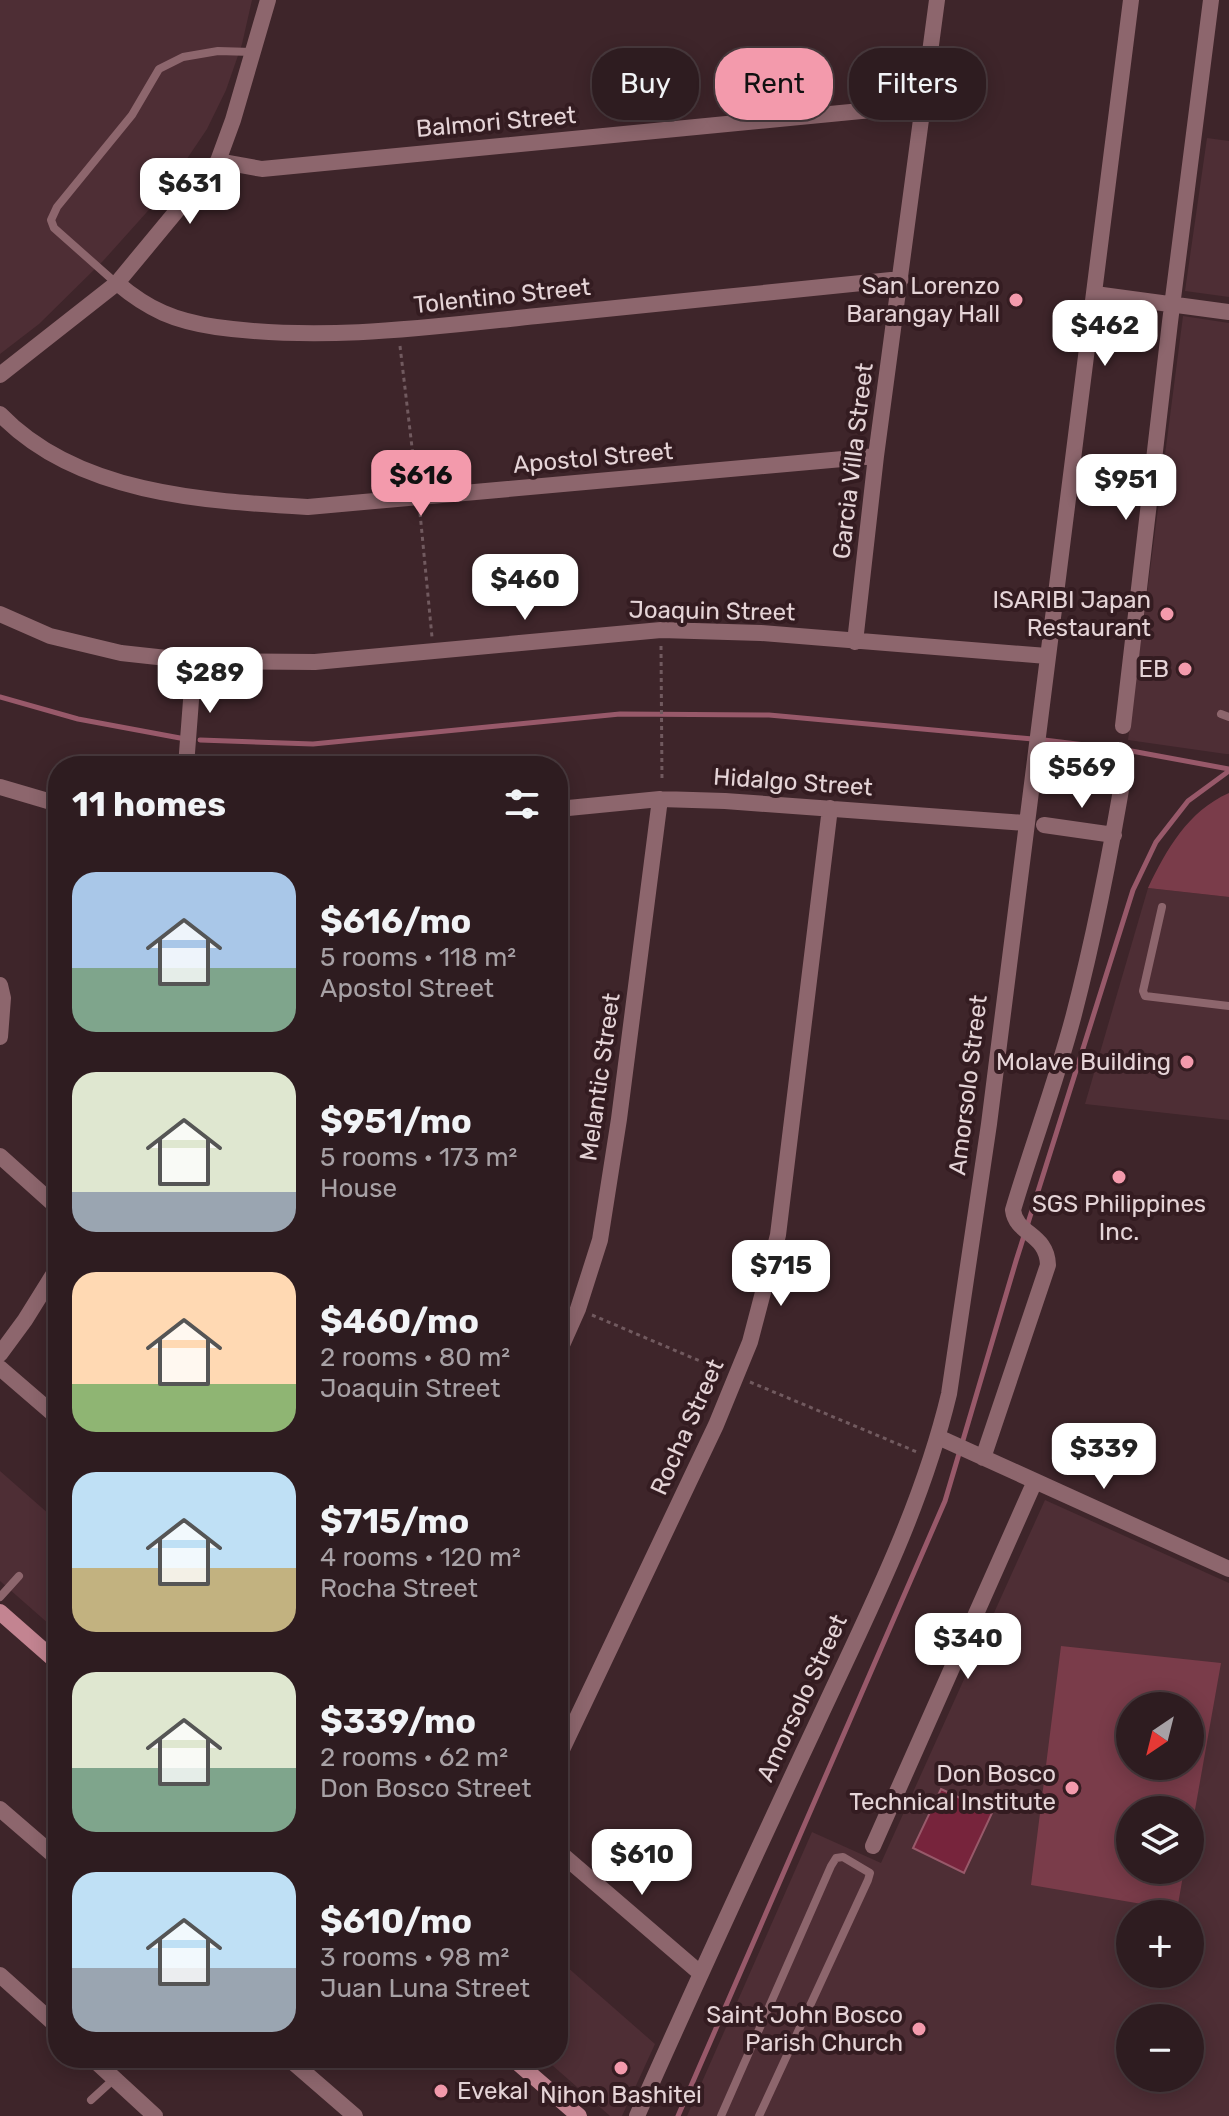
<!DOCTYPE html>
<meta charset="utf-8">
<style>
body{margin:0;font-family:Rubik,sans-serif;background:#362529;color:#f1f3f6;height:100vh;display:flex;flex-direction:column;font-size:30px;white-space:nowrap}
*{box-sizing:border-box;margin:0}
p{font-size:26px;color:#a7a1a5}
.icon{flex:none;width:44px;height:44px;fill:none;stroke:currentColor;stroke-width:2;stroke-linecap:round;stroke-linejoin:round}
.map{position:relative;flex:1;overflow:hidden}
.details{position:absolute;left:48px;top:756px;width:520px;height:1312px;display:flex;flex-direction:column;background:#2e1c20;border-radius:32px;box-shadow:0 4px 20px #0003,0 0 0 2px #493a3e}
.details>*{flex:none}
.guide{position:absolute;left:592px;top:48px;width:516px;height:72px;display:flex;gap:16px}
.needle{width:52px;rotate:215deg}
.fabs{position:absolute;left:1116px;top:1692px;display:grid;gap:16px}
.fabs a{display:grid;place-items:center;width:88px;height:88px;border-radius:50%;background:#2e1c20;box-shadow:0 4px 20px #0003,0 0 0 2px #493a3e;font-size:40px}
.price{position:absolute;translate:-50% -68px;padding:0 18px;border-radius:16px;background:#fff;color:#222;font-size:26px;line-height:52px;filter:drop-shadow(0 2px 4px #0008)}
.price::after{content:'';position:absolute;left:50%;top:48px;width:24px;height:18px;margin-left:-12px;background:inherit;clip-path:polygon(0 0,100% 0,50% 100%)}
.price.active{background:#f39aac;color:#111}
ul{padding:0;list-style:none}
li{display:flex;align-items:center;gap:24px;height:200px;padding:0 24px}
li span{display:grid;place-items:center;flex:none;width:224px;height:160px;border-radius:24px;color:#555}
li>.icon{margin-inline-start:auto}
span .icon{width:96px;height:96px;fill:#fffc;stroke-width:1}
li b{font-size:34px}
h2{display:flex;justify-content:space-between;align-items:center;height:96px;padding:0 24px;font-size:34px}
.pill{padding:0 28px;border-radius:32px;background:#2e1c20;box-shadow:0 4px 20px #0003,0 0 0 2px #493a3e;font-size:28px;line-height:72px}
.pill.active{background:#f39aac;color:#111}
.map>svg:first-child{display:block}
</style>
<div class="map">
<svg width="1229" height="2116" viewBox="0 0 1229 2116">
<rect width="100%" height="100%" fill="#3e252a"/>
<path fill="#4e2e35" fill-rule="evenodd" d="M0,0H252L242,44L226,90L207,129L164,193L103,261L39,324L0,354Z
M1207,138L1229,141V297L1185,291Z
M1183,316L1229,323V754H1226L1128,740Z
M1148,888L1229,897V1120L1085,1104Z
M0,1471L58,1522V1632L0,1581Z
M1045,1500L1229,1583V2116H687L812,1832L881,1863ZM1130,1706H1190V1766H1130ZM1130,1810H1190V1870H1130ZM1130,1914H1190V1974H1130ZM1130,2018H1190V2078H1130Z
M558,1959L655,2044L622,2116H610L544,2058H558Z"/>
<path fill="#7a3c4a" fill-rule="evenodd" d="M1229,793V897L1148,888C1166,850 1188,811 1229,793Z
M1061,1646L1221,1663L1190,1838V1810H1130V1870H1184L1177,1910L1031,1885ZM1130,1706H1190V1766H1130Z"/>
<path fill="#77243c" stroke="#98596a" stroke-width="2" d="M941,1789L992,1813L964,1873L913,1848Z"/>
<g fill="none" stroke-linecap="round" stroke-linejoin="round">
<path stroke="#98596a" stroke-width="5" d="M0,697L78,719L180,738
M200,740L313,744L620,714L769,715L1044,740L1126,750L1229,769
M678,2116L945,1501L1016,1261L1133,890L1156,842L1188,801L1229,771"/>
<path stroke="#715a5f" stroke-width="3" stroke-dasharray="4 4" stroke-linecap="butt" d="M400,346L416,481
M420,513L432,637
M661,646L662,782
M592,1315L721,1370
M750,1382L917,1452"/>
<path stroke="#8d666d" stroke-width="8" d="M116,283L54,228L51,220L57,207L132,115L159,69L183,57L218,51L252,52
M1221,714L1229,717
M1162,907L1143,991L1145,996L1229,1006
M0,1597L19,1576
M91,2100L114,2079
M721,2116L831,1866L836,1858L843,1857L870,1873L868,1880L759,2116"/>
<path stroke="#8d666d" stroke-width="16" d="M218,161L262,169L923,105
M117,283C149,310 175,321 216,327C323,342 431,327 537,316C658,304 780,291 901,279
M1095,294L1229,312
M0,375L117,283L218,161L233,120L268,0
M0,414C77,494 203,501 308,507L876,456
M0,614L50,636L121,653L194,661L315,662L661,630L761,633L1047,656
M855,642L876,456L937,0
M1123,726L1170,322L1211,0
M186,766L194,661
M0,787L58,804
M558,809L660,799L725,801L1025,823
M1044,825L1114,835
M0,985L3,998L0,1037
M0,1156L58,1208
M0,1354L25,1320L58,1267
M558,1354L578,1309L600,1240L619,1119L660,799
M0,1368L58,1418
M938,1437L1229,1569
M983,1458L1048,1265C1047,1233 1016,1235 1013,1210C1032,1146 1056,1082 1073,1018C1095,934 1111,851 1125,766
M558,1758L716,1425L750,1342L778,1235L830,808
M873,1846L1035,1481
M558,1851L700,1973
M0,1975L58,2027
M92,2058L155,2116
M637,2116C695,1985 755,1855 816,1725C866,1617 921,1511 949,1394L989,1124L1131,0"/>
<path stroke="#8d666d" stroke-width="16" d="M0,1809L58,1859
M288,2058L355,2116"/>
<path stroke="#c38491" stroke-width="16" d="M0,1612L58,1663
M512,2058L579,2116"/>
</g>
<g fill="#f39aac" stroke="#341c21" stroke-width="3">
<circle cx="1016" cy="300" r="8"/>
<circle cx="1167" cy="614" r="8"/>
<circle cx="1185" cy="669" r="8"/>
<circle cx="1187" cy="1062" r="8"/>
<circle cx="1119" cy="1177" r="8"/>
<circle cx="1072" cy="1788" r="8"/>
<circle cx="919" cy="2029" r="8"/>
<circle cx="621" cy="2068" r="8"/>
<circle cx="441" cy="2091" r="8"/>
</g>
<g text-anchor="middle" stroke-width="8" stroke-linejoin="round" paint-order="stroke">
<g font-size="24" fill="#e5d4d7" stroke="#341c21">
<text transform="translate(496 122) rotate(-5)" y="8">Balmori Street</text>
<text transform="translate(502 296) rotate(-6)" y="8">Tolentino Street</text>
<text transform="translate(593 458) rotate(-5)" y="8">Apostol Street</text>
<text transform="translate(853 461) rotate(-83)" y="8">Garcia Villa Street</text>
<text transform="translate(712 611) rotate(1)" y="8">Joaquin Street</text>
<text transform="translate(793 782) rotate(4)" y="8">Hidalgo Street</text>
<text transform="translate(600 1077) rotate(-82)" y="8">Melantic Street</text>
<text transform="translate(968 1085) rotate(-83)" y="8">Amorsolo Street</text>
<text transform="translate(687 1427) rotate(-66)" y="8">Rocha Street</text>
<text transform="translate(802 1698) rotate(-65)" y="8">Amorsolo Street</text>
</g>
<g font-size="24" fill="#e5d4d7" stroke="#341c21" text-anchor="end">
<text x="1000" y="294">San Lorenzo<tspan x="1000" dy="28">Barangay Hall</tspan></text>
<text x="1151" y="608">ISARIBI Japan<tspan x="1151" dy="28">Restaurant</tspan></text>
<text x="1169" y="677">EB</text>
<text x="1171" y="1070">Molave Building</text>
<text x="1119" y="1212" text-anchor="middle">SGS Philippines<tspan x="1119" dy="28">Inc.</tspan></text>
<text x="1056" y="1782">Don Bosco<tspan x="1056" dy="28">Technical Institute</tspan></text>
<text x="903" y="2023">Saint John Bosco<tspan x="903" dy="28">Parish Church</tspan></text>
<text x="457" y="2099" text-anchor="start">Evekal</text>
<text x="621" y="2103" text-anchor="middle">Nihon Bashitei</text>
</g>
</g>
</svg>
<div class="fabs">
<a><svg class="needle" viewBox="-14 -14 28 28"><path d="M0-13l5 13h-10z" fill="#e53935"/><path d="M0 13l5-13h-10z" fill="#a7a1a5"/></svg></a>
<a><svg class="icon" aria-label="layers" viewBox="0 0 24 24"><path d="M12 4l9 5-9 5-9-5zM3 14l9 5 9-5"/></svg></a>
<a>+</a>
<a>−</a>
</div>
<b class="price" style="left:190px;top:226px">$631</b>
<b class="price" style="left:1105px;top:368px">$462</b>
<b class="price active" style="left:421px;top:518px">$616</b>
<b class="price" style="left:1126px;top:522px">$951</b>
<b class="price" style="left:525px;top:622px">$460</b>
<b class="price" style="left:210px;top:715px">$289</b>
<b class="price" style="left:1082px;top:810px">$569</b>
<b class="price" style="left:781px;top:1308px">$715</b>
<b class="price" style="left:1104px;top:1491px">$339</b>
<b class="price" style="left:968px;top:1681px">$340</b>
<b class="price" style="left:642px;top:1897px">$610</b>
<div class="guide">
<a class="pill">Buy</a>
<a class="pill active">Rent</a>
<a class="pill">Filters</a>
</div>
<section class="details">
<h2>11 homes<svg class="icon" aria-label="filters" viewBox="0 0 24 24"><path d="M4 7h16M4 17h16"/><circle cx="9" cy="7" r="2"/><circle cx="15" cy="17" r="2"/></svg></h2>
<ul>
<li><span style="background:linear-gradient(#a9c7e8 60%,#7fa58c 0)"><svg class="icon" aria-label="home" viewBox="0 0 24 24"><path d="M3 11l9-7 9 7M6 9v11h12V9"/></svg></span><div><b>$616/mo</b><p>5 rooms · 118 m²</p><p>Apostol Street</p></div></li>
<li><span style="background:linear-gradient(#dfe7d0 75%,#9aa5b1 0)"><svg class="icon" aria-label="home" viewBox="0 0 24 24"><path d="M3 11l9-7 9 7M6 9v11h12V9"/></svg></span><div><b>$951/mo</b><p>5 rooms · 173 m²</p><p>House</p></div></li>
<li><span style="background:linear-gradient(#ffd9b3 70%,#8fb573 0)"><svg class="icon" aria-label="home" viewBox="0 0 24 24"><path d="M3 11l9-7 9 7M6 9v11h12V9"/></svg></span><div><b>$460/mo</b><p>2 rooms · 80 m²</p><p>Joaquin Street</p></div></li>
<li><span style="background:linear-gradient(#bfe0f5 60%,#c2b280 0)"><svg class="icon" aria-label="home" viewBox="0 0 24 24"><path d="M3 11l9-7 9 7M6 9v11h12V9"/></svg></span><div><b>$715/mo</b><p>4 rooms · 120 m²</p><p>Rocha Street</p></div></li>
<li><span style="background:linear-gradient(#dfe7d0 60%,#7fa58c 0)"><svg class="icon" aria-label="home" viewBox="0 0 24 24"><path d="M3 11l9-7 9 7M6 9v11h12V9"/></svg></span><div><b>$339/mo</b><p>2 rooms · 62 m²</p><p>Don Bosco Street</p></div></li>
<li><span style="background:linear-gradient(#bfe0f5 60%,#9aa5b1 0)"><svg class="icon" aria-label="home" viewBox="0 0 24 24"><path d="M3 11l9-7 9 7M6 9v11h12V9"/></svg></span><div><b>$610/mo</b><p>3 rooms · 98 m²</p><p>Juan Luna Street</p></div></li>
</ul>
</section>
</div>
